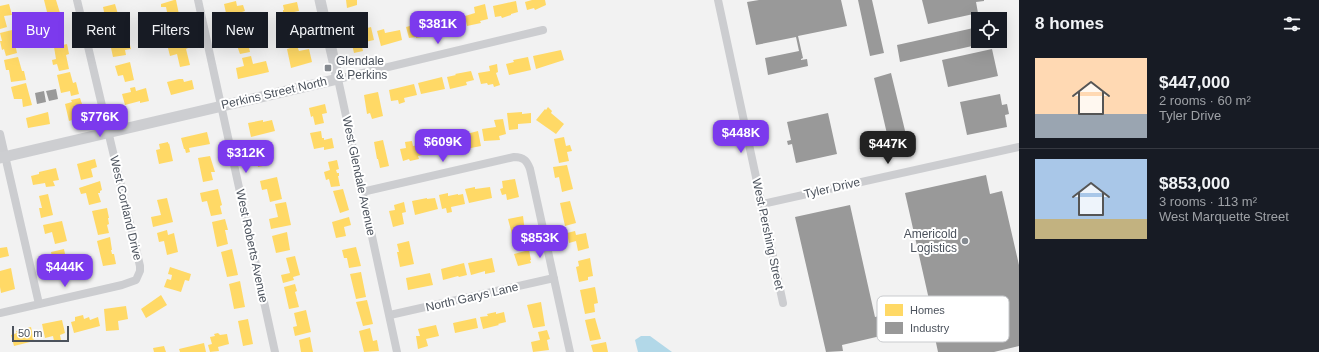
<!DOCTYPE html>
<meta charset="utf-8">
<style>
body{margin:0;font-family:Arial,sans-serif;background:#20242c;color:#f1f3f6;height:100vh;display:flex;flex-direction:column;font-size:15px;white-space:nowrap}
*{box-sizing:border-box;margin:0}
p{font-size:13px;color:#9ea1a6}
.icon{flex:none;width:22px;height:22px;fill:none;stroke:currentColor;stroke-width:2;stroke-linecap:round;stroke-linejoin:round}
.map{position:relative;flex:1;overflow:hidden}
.details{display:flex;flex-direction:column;background:#171b24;width:300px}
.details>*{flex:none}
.banner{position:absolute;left:12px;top:12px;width:380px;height:36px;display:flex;gap:8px}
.fabs{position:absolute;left:971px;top:12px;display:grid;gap:8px}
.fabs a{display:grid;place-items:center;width:36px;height:36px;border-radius:0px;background:#171b24;box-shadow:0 4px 16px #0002;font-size:20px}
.scale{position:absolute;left:12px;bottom:10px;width:57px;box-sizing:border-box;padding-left:4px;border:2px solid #4b525c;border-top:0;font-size:11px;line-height:14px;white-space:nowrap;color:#4b525c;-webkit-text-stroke:3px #fff;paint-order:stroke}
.price{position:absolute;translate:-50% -34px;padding:0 9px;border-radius:8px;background:#7c3aed;color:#fff;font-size:13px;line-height:26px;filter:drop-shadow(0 1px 2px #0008)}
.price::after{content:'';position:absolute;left:50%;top:24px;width:12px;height:9px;margin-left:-6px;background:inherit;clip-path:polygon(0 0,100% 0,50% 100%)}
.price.active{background:#222;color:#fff}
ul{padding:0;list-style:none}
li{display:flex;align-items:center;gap:12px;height:100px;padding:0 16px}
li+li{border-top:1px solid #363941}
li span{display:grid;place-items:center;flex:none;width:112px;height:80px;border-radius:0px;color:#555}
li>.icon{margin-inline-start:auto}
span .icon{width:48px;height:48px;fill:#fffc;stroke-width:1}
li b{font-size:17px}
h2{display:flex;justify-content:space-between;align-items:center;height:48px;padding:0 16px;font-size:17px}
.pill{padding:0 14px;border-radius:0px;background:#171b24;box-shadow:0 4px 16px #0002;font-size:14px;line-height:36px}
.pill.active{background:#7c3aed;color:#fff}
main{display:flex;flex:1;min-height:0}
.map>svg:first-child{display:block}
</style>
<main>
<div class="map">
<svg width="1019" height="352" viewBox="0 0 1019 352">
<rect width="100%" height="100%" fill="#f2f2f2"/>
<path fill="#b2d8e8" d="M641,336H650L672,352H638L635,340Z"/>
<path fill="#ffd966" d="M44,0H56L60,13L48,16Z
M174,0H176L181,24L170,27L166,7H161V4Z
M346,0H357V5L347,8Z
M532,0H545L546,5L535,10L534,8L527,10L525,2Z
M236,1L237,6L243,5L245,11L239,13V15L228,18L227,13H226L224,4Z
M516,1L518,12L511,14V15L502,18L501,16L495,17L493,6Z
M297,2L299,11L294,12L296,22L285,24L283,14V10H284L283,5Z
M9,4L12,15L4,16L7,27L0,29V6Z
M115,4L122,28L108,31L103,7Z
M485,4L488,19L480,21L481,23L467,26L465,16L475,13L474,7Z
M459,14L461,24L454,26V29L438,31L435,20Z
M60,17L64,41L52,44L46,21Z
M422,23L423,28L431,26L433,35L416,38V37L409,38L406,27Z
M244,26L245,28L252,27L253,33L246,35H249L251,43H248L250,52L240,54L235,40L231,41L228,30Z
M371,27L374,40L361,43L363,51L354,53L352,44L355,43L352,32Z
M16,29L17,34L14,35L15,39H14L17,53L6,56L4,49L2,50L0,41H2L0,33Z
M384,29L385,33L400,30L402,40L381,46L377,31Z
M121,31L123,43L129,41L131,49L125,50L126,55L113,57L108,34Z
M186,40L188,48L186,49L190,65L180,67L177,54L170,56L167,44Z
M67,44L69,54L66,55L69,69L59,71L57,64L53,65L52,60L56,59L54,47Z
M297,46L299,51L309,49L312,62L291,68L287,49Z
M561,50L564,60L536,69L533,56Z
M251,56L253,64L266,61L269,72L238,79L236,68L244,66L242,58Z
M18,57L22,71H24L26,80L11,82L9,70H6L4,60Z
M528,57L531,70L509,75L506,64L514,62L513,60Z
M130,62L134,80L125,82L123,75L118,76L115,66Z
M497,64L498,72L496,73L500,85L494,87L493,84L488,85L487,83L481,84L478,73L490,71L489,66Z
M471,71L474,80L466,82L467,85L450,89L447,77L456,75L455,74Z
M70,72L73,83L76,82L79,94L71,96L70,91L61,93L57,75Z
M442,77L445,89L421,94L418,83Z
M179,79H183L184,82L192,80L194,89L171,95L167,82Z
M26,83L32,105L23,107L22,99H14L11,87Z
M414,84L417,95L404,98L405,102L399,104L398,100L391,101L389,90Z
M135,87L136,91L146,88L149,101L140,103V101L125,105L122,94L131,92L130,88Z
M378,92L383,116L372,119L370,113L367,114L364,95Z
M80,98L83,107L77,109L79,118L69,121L65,104L72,102L71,100Z
M325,104L327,113L322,114L324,123L315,125L313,116L311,117L309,108Z
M548,107L552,111L551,113L564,124L556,134L536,120L545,109L546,110Z
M48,112L50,124L28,128L26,118Z
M522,112V114L531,113V123L518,124V129L509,130L507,113Z
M503,119L506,134L499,136L500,140L484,141L482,129L496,127L494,120Z
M263,120V122L272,120L275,131L251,137L248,123Z
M321,131L322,138H324V140L332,138L334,148L324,150V147L314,149L310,133Z
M478,131L481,146L471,148L465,149V147L457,149L455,137Z
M207,132L210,144L189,148L190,152L186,153L185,149H184L181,138Z
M564,137L566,146L570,145L572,151L567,152L569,161L559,163L554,139Z
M439,138L440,141L443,140L444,142L451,140L454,152L439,155L438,153L431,155L428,143L435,142L434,139Z
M383,140L389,166L380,168L378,159H377L374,142Z
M412,141L413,146L424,144L426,154L418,156L419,159L410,161L409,159L403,161L400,149L406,148L405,142Z
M168,142V144L169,143L173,161L159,164L156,150L160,149L159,144Z
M270,142L272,153L266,154L268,165L258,167L255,153H257L255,146Z
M210,156L215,172H211L213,180L203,182L198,158Z
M95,159L97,167L91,169L93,177L81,180L77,164Z
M337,160L339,169L336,170L337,173H339V176H338L340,186L331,187L329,179L326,180L324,172L330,170L328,162Z
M567,165L573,189L562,192L559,177L555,178L553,167Z
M56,168L59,180L53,181L55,186L46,187L45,183L33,185L31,176L39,174V172Z
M277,177L282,199L270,202L267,189L262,190L260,181Z
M515,179L519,197L507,200L506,194L502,195L500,189L503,188L502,181Z
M100,181L102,190L100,191V193H98L101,202L89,205L86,193L81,194L79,188Z
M475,187V189L490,187L492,198L469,203L465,189Z
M218,189L222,205L220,206L222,214L211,216L207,201L202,202L200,193Z
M343,189L349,210L340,213L333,191Z
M448,193V196L458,194V195L463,194L465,204L451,207L452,212L447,213L446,208L442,209L439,195Z
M48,194L53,215L41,218L39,208H42L39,196Z
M167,198L173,222L153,227L151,217L161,215L157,200Z
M427,198V199L435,198L438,209L415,215L412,201Z
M570,201L576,223L565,226L560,203Z
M286,202L291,225L271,229L269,219L278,217L275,204Z
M404,202L406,212L402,213L404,224L393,227L389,211L395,210L394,205Z
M107,208L109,218H108L109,224L107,225L109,233L98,235L92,211Z
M523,216L526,240L514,242L508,219Z
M349,217L351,225L344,227L346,236L336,238L332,222Z
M225,219L228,230H225L228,244L217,247L212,222Z
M62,221L67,241L55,244L52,232L45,234L43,225Z
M167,230L168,235L174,233L178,252L167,255L164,241L159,242L157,233Z
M575,231L576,235L586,233L589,248L578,251L576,241L569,243L567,233Z
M287,232L290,250L276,253L272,236Z
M110,237L112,250H111L112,254H114L116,264L103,266L97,241Z
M409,241L414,264L400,267L397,252H399L397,244Z
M7,247L9,256L0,258V248Z
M356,247L361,266L349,268L347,258H344L342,250Z
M64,249L69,274L58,276L57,271H55L51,252Z
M232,249L238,275L227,277L221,252Z
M529,250L531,260H530L531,263L518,266L514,254Z
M295,256L300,275L293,277L294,280L283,283L281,275L290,273L286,258Z
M492,258L495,272L485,274V271L471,275L468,263Z
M590,258L593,276L588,277V280L579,282L576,267L579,266L578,261Z
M464,263L467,275L459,277L458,276L443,280L441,269Z
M170,267L191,274L189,281L185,280L181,292L164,287L167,279L171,280L172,275L168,274Z
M11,268L15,289L1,293L0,287V271Z
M361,272L366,297L356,299L350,274Z
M430,273L433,285L408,290L406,278Z
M240,281L245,307L234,309L229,284Z
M295,284L297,291L295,292L299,307L289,309L284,287Z
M595,287L598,303L594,304L595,312L585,314L580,290Z
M161,295L167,305L146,318L141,309Z
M367,300L373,324L363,326L356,302Z
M541,302L545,326L533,328L527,305Z
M126,306L128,319L118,321L119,330L106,331L104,309Z
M306,310L311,332L295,336L293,327L297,326L294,313Z
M496,312V314L504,312L506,322L498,324L499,325L483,329L480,317L488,316L487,314Z
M83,315L84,319L89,317L90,320L98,317L100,326L74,333L71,322L75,321V317Z
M476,318L478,328L455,333L453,323Z
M595,318L601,339L590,341L585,320Z
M248,319L253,344L243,346L238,321Z
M62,320L65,333L60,335L61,340L54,341L53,336L45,338L42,324Z
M436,325L439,336L426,339L428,346L418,349L416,336H420L418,329Z
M31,327L34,341L14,346L11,335L17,333L16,331Z
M370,328L373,341L377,340L379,351L364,352L359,331Z
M547,330L550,339L547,340L549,350L533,352L531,342L540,340L538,332Z
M218,333L220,335L227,334L229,344L218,347L219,351L210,352L208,345L212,344L210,337L215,336L214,334Z
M310,337L313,352H301L299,340Z
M606,342L608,352H593L591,345Z
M204,343L206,352H180L179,349Z
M164,346L166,352H154L153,348Z"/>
<path fill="#999" d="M759,0H841L847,26L798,36L803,58L801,59V60L807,59L808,66L768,75L765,58L799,51L796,37L756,45L747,2Z
M858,0H872L884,53L870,56Z
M922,0H984V1L976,2L978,13L928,24Z
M248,12L251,21L242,23L240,14Z
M978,27V41H985L986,43L900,62L897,45Z
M992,49L998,76L948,87L942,60Z
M891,73L909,147L891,151L874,78Z
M56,89L58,99L49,101L46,91Z
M44,91L46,102L37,104L35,93Z
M1000,94L1002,105L1007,104L1009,114L1005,115L1007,127L967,135L960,102Z
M828,113L837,154L796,163L792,144L788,145L787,141L791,140L787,122Z
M986,175L990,194L1002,191L1019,265V346L994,352H938L932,324L842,345L843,351L826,352L795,217L850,205L875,317L930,304L905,193Z"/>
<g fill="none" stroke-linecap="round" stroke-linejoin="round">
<path stroke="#cccdd0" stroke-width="8" d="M198,0L275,352
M718,0L783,303
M0,134L39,304
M362,192L514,157C524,157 527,161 530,169L570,352
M762,204L1019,147
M0,313L122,285L136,280L140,271V266L77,0
M390,315L554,278
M397,352L338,79L543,30"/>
<path stroke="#cdced1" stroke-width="11" d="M0,158L338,79L320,0"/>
</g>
<g fill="#858a90" stroke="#fff" stroke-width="1.5">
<rect x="324" y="64" width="8" height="8" rx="2"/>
<circle cx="965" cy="241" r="4"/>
</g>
<g text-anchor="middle" stroke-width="4" stroke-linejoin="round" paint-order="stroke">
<g font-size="12" fill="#4b525c" stroke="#fff" text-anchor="start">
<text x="336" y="65">Glendale<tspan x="336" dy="14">&amp; Perkins</tspan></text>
<text x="957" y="238" text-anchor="end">Americold<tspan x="957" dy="14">Logistics</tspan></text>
</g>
<g font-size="12" fill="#4b525c" stroke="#fff">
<text transform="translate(274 93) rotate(-13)" y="4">Perkins Street North</text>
<text transform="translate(359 176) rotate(78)" y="4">West Glendale Avenue</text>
<text transform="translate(832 188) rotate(-13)" y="4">Tyler Drive</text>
<text transform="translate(126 208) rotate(77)" y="4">West Cortland Drive</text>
<text transform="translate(768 234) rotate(78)" y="4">West Pershing Street</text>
<text transform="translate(252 246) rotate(78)" y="4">West Roberts Avenue</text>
<text transform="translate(472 297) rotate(-13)" y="4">North Garys Lane</text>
</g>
</g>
<rect x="877" y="296" width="132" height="46" rx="6" fill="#fff" stroke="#c9cbce" stroke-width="1"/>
<rect x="885" y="304" width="18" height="12" fill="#ffd966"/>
<rect x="885" y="322" width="18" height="12" fill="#999"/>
<g font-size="11" fill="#4b525c">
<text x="910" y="314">Homes</text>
<text x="910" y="332">Industry</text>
</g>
</svg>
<div class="fabs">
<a><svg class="icon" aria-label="locate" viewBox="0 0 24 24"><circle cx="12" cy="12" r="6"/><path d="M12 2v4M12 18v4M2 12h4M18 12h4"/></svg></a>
</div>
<div class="scale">50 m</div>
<b class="price" style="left:438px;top:45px">$381K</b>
<b class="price" style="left:100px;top:138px">$776K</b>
<b class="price" style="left:741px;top:154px">$448K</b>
<b class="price" style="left:443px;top:163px">$609K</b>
<b class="price active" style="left:888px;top:165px">$447K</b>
<b class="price" style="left:246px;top:174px">$312K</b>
<b class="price" style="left:540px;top:259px">$853K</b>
<b class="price" style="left:65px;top:288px">$444K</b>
<div class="banner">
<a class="pill active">Buy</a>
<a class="pill">Rent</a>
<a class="pill">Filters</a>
<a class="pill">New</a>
<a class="pill">Apartment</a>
</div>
</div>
<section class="details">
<h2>8 homes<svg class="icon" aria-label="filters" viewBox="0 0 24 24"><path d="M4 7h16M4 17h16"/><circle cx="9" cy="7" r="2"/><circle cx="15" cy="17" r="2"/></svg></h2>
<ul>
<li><span style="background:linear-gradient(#ffd9b3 70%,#9aa5b1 0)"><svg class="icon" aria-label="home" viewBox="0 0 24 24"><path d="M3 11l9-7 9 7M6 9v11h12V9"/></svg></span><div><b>$447,000</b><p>2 rooms · 60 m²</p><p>Tyler Drive</p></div></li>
<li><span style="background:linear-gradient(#a9c7e8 75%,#c2b280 0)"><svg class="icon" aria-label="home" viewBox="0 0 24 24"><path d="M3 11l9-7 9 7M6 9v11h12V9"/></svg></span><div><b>$853,000</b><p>3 rooms · 113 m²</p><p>West Marquette Street</p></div></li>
</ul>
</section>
</main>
